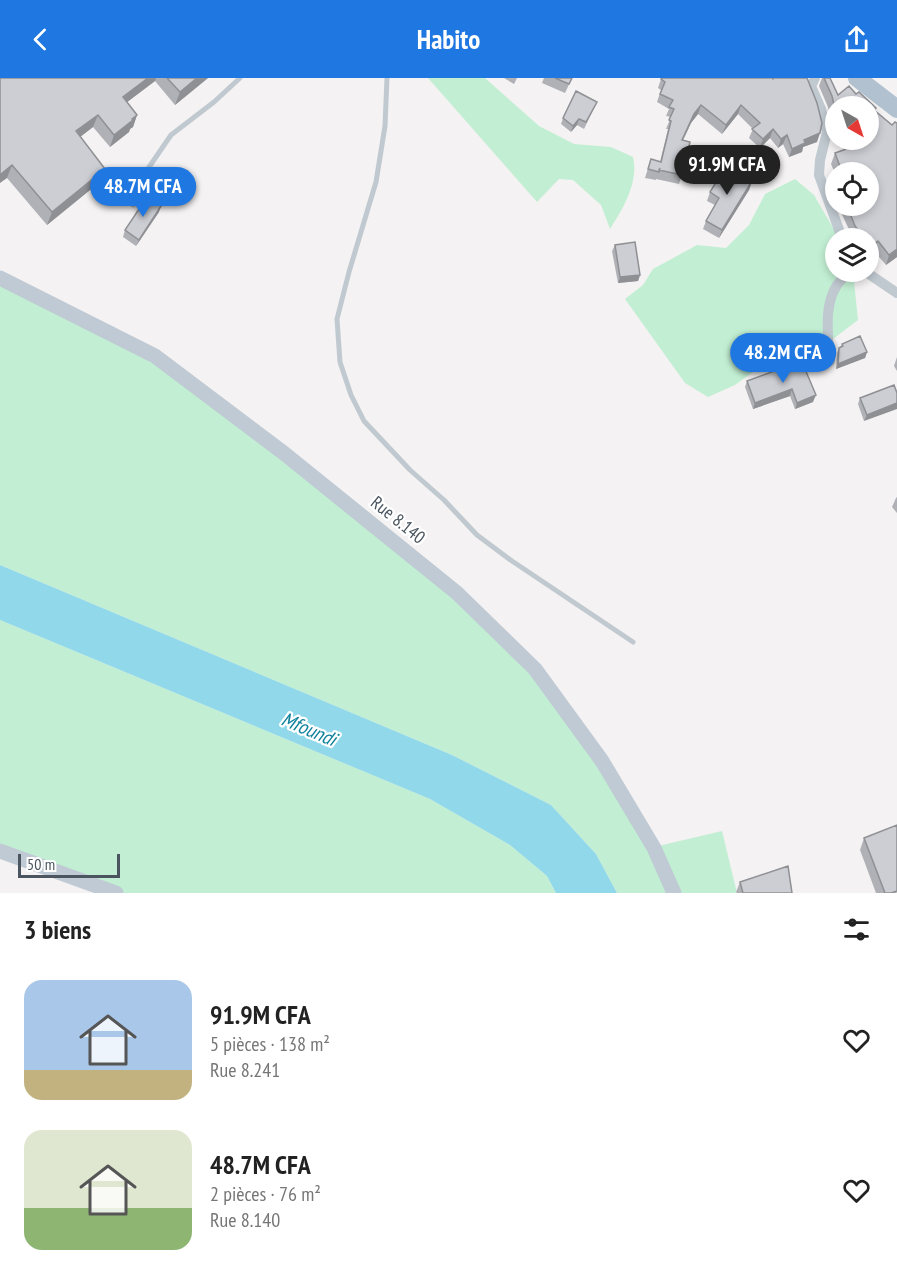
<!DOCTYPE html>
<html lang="fr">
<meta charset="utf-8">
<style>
body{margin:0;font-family:"PT Sans Narrow",sans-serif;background:#f6f6f6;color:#222;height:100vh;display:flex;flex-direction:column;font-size:22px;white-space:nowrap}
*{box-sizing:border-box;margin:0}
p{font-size:20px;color:#767676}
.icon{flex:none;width:33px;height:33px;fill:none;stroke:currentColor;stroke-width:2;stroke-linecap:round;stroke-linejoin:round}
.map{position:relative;height:815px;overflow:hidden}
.sheet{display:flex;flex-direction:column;background:#fff;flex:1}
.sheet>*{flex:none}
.needle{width:39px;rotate:141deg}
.buttons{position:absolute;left:825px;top:18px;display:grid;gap:12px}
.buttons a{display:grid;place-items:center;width:54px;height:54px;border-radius:50%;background:#fff;box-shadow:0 3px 9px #0003;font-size:30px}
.scale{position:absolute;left:18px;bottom:15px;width:102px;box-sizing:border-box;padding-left:6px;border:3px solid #4a555f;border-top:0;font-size:16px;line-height:21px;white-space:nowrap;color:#4a555f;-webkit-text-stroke:4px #fff;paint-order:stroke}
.price{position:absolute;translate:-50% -51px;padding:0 14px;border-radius:21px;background:#1f77e1;color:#fff;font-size:20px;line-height:39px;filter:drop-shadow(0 2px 3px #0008)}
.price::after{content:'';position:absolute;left:50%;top:36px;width:18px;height:14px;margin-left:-9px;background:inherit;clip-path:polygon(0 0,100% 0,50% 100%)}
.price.active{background:#222;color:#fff}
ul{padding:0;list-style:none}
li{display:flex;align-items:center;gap:18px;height:150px;padding:0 24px}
li span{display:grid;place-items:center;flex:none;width:168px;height:120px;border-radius:18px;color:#555}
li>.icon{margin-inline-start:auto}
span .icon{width:72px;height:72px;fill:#fffc;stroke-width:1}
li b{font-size:26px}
h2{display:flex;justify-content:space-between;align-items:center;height:72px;padding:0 24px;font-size:26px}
header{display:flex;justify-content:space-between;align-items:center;height:78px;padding:0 24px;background:#1f77e1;color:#fff;font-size:27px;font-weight:700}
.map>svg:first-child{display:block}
</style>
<header><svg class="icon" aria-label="back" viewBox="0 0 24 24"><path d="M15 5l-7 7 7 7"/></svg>Habito<svg class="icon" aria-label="share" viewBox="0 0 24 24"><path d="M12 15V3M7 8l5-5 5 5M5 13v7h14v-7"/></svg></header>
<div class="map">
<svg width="897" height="815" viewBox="0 0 897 815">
<rect width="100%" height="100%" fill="#f4f2f2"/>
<path fill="#c2efd3" d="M428,0H485L539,48L574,66L611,69L633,79C639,104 623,131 610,151L601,127L573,102L559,101L537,124Z
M795,101L814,117L839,160H836V194H853L858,242L833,261L757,291L735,307L708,319L685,305L625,221L643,207L653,191L697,167L726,170L749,147L765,116Z
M0,200L155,278L285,376L535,591L654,769L722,753L737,815H617L596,776L551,727L452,677L0,487Z
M0,542L430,721L510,767L547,798L556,815H99L0,773Z"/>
<path fill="#91d9ea" d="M0,487L452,677L551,727L596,776L617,815H556L547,798L510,767L430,721L0,542Z"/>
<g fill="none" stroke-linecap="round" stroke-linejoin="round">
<path stroke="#c0c9d0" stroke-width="5" d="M387,0L385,48L376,104L349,194L337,241L340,284L351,317L364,343L410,392L444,422L477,457L512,483L633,564
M133,127L145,95L171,57L214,24L240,0"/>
<path stroke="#c0c9d0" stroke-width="10" d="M815,0L811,8L821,31L827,54L820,82L819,97L842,160
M866,194L897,215
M830,283C828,258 822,221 842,201C845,198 850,196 854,194"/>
<path stroke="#c0cad4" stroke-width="15" d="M0,200L155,278L285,376L457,515L535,591L602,683L654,770L674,815
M0,773L116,815"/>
<path stroke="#b2c1cf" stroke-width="18" d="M857,0L897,31"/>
</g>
<path fill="#afb1b6" d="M0,0H208L175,27L155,3L127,24L137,37L133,49L130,51L129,54L110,69L93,49L80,59L105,91L101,103L47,147L7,100Z
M504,0H517L514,6Z
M544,0H572L565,15L542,5Z
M772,0L817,64L803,69L802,74L789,79L783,66L778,70L770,60L760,70L749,60L753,51L738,36L722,56L698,36L691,45L683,62L682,97L679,106L656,101V102L645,100L651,81L660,84L668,51H666L671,39L666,38L669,31L657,24L661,12L658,10L661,1Z
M822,0H830L838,17L856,16L892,47L897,45V179L886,187L874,173L871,176L868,174V160H853L838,128H868V94H836V98L831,86L835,75L845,71L842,62H868L836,28V60L835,61L828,29L819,8Z
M597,24L584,51L577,47L571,54L561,46L563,40Z
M752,103L749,112L719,160L703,151L706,143L715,127L707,123L710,114Z
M159,134L136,168L123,159L125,152Z
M615,167L640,197L638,203L618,205L612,173Z
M842,266L867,274L865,280L836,291L837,275L839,270L841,268Z
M897,279V293L894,288Z
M781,293L813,324L795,331L790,318L753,331L745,309L747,303Z
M897,315L864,343L858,326L860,320Z
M897,419V435L892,429L896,420Z
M864,760L897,815H876L860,772Z
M740,804L792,815H737L736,814Z"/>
<path fill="#8f9094" d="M148,0H156L155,3L118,31L123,19Z
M197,0H208L175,27L180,14Z
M701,27L698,36L691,45L679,71L694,36Z
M741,27L738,36L722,56L726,47Z
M98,37L93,49L71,66L76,53Z
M137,37L133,49L130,51L129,54L110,69L114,57Z
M579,41L577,47L571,54L573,48Z
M773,51L770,60L760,70L763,61Z
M820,55L817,64L803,69L802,74L789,79L792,71L804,62Z
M787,57L783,66L778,70L781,61Z
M12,87L7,100L0,105V97Z
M105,91L101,103L47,147L52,134Z
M752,103L749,112L719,160L722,152Z
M161,128L159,134L136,168L139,162Z
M878,163L874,173L871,176L875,165Z
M897,171V179L886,187L889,177Z
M640,197L638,203L618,205L620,199Z
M867,274L865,280L836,291L838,286Z
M792,311L790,318L753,331L755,325Z
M816,317L813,324L795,331L797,325Z
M897,325V331L864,343L867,337Z"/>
<path fill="#ccced4" stroke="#8f9094" stroke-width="1.5" d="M0,0H148L123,19L137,37L132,41L133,42L114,57L98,37L76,53L105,91L52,134L12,87L0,97Z
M167,0H197L180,14Z
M555,0H572L569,6Z
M662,0H772L773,1L774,0H807L817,25L822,45L820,55L804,62L805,65L792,71L787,57L781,61L773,51L763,61L752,51L760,45L741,27L726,47L701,27L694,36L682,62L690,64L682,97L659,92L660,90L659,94L648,91L651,81L661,84L671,43L669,42L674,31L669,29L673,22L660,16L665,4L661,1Z
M824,0H830L838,17L849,8L856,16L859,14L876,30L874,32L892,47L895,44L897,45V171L889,177L878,163L875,165L868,162V160H864L855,148L847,128H868V94H842L835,75L852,69L850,62H868V28H836V35L832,18Z
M576,13L597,24L586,44L579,41L573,48L563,40Z
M726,88L752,103L722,152L706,143L719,120L710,114Z
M147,119L161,128L139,162L125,152Z
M635,164L640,197L620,199L615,167Z
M860,258L867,274L838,286L839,270L843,268L842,266Z
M802,284L816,317L797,325L792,311L755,325L747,303L780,291L781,293Z
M894,307L897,315V325L867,337L860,320Z
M897,747V813L891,815H885L864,760Z
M788,788L792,815H743L740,804Z"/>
<g text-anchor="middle" stroke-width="4.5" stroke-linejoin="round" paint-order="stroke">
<g font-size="18" fill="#4a555f" stroke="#fff">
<text transform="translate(398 442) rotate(39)" y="6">Rue 8.140</text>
</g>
<g font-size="20" font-style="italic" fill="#10819c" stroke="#fff">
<text transform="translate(309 651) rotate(23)" y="7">Mfoundi</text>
</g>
</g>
</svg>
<div class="buttons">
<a><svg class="needle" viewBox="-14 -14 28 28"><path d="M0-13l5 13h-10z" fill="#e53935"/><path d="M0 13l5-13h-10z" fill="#767676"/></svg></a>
<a><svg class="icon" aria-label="locate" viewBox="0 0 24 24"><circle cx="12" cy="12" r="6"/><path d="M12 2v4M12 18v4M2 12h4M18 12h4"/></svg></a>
<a><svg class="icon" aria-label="layers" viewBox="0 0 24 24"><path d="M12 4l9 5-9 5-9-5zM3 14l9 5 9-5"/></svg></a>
</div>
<div class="scale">50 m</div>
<b class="price active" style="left:727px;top:118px">91.9M CFA</b>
<b class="price" style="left:143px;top:140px">48.7M CFA</b>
<b class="price" style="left:783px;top:306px">48.2M CFA</b>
</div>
<section class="sheet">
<h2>3 biens<svg class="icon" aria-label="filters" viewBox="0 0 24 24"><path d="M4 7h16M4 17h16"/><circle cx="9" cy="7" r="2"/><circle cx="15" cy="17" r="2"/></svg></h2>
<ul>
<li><span style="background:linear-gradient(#a9c7e8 75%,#c2b280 0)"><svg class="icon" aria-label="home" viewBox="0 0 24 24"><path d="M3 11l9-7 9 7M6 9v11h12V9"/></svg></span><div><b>91.9M CFA</b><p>5 pièces · 138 m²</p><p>Rue 8.241</p></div><svg class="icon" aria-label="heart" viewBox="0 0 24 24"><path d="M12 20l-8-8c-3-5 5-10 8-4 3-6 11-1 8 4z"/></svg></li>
<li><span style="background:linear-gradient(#dfe7d0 65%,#8fb573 0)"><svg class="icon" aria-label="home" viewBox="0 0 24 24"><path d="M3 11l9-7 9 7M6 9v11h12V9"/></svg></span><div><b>48.7M CFA</b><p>2 pièces · 76 m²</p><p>Rue 8.140</p></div><svg class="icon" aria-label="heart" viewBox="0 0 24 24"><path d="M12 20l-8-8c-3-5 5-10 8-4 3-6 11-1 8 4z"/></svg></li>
</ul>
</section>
